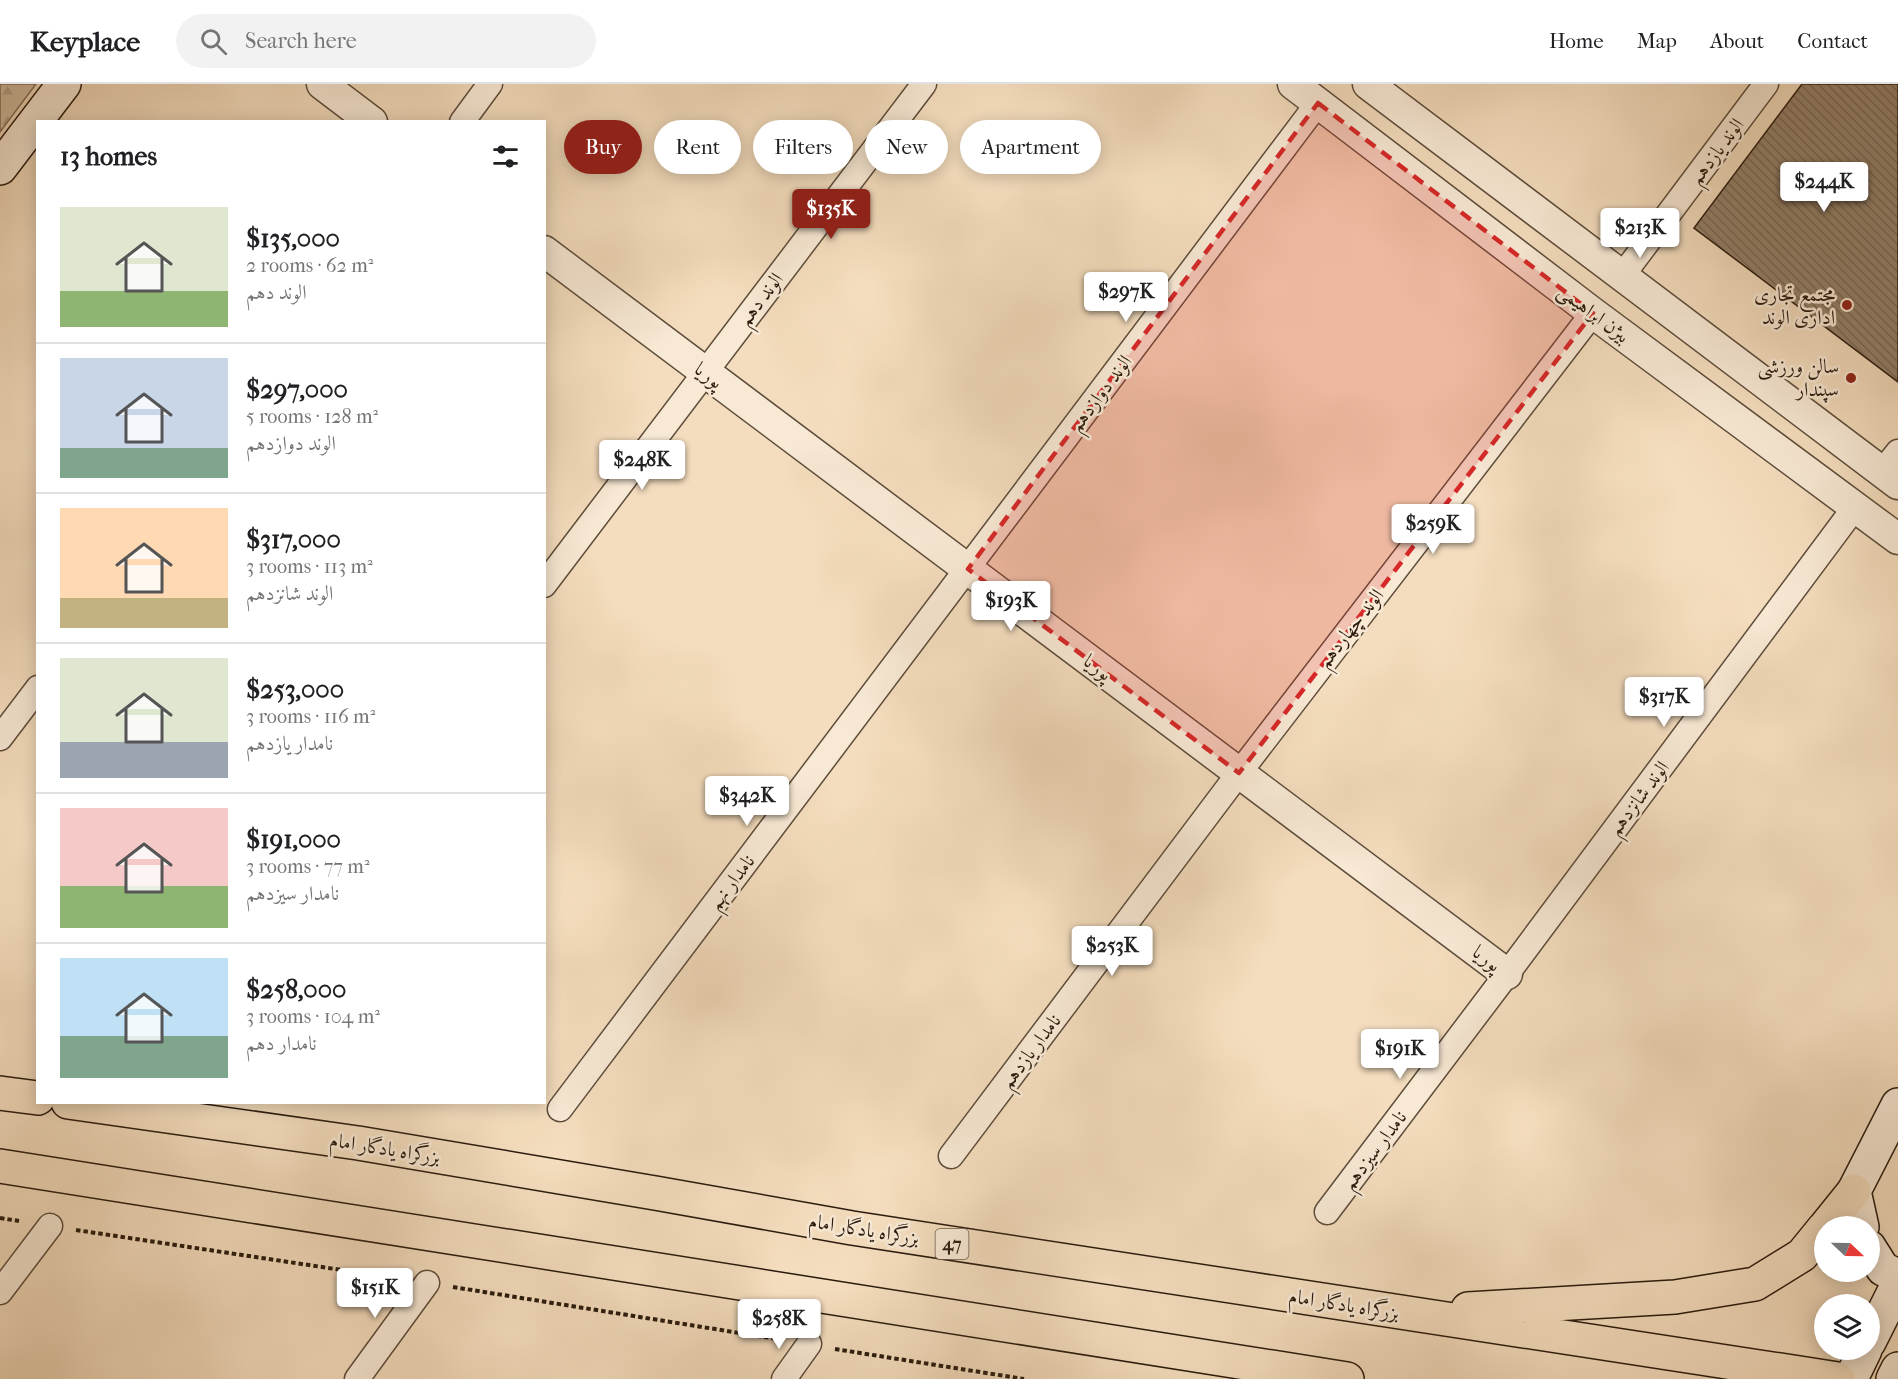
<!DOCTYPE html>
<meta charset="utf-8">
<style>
body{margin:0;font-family:"IM FELL French Canon",Amiri,serif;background:#f2f2f2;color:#202124;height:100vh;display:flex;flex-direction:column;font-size:22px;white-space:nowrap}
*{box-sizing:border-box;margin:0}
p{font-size:20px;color:#757577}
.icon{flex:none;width:33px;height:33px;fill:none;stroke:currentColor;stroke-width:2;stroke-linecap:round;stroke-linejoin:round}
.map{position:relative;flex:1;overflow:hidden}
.details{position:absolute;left:36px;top:36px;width:510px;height:984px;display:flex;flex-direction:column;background:#fff;border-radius:0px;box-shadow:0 3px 15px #0003}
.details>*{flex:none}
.top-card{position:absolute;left:564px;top:36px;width:570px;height:54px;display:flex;gap:12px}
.needle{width:39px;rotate:112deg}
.controls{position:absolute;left:1814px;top:1132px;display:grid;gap:12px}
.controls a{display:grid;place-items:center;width:66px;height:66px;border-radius:50%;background:#fff;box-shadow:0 3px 15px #0003;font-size:30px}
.price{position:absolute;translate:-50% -51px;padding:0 14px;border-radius:6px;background:#fff;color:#222;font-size:20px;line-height:39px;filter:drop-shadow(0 2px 3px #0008)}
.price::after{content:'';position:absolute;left:50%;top:36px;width:18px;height:14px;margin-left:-9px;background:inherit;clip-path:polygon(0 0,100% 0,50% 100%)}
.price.selected{background:#8f2418;color:#fff}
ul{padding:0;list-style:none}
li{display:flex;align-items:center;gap:18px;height:150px;padding:0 24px}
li+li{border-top:2px solid #e0e0e0}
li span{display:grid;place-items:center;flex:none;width:168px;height:120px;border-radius:0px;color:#555}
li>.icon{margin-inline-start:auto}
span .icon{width:72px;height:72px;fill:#fffc;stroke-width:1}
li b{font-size:26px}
h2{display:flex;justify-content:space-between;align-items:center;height:72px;padding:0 24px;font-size:26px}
.chip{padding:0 21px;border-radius:27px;background:#fff;box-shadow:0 3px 15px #0003;font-size:21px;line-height:54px}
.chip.selected{background:#8f2418;color:#fff}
header{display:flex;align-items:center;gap:36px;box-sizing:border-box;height:84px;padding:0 30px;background:#fff;border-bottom:2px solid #e0e0e0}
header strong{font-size:28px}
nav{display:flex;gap:33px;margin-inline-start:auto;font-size:21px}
.search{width:420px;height:54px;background:#f2f2f2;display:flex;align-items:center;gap:15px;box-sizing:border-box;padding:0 21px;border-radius:33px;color:#757577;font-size:22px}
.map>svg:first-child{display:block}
</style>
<header>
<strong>Keyplace</strong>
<div class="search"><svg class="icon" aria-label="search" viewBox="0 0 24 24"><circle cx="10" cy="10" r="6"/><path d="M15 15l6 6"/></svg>Search here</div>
<nav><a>Home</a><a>Map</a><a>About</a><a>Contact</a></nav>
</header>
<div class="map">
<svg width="1898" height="1295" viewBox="0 0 1898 1295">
<defs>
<pattern id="forest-firs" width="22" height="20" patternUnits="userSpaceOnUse" patternTransform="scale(1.5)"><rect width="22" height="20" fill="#d2bca0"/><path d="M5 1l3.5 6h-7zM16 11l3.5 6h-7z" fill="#b4a189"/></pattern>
<pattern id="building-back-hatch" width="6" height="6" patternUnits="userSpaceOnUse" patternTransform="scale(1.5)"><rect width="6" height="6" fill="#93806a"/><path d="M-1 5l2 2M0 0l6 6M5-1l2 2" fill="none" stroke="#786856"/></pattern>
</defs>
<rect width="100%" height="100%" fill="#f4ddbe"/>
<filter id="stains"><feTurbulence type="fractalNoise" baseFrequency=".00333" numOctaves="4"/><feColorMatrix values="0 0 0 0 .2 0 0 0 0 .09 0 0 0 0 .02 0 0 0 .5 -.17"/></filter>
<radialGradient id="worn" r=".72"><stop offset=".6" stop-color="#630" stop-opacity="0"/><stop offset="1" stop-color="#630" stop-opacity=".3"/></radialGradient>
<path fill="url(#forest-firs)" stroke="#7e6c57" stroke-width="1.5" d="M0,0H36L0,48Z"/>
<path fill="url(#building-back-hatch)" stroke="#2a1b0e" stroke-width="1.5" d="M1802,0H1898V298L1694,144Z"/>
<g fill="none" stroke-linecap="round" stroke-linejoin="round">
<defs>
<path id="minor" d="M462,38L490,0
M1622,192L1766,0
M1882,388L1898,368
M544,501L924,0
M0,654L38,604
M560,1025L1318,19
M951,1072L1239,689L1593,229
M1327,1128L1507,890L1855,423
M0,1208L50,1142
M357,1295L427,1199
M784,1295L809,1260"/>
<path id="tertiary" d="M322,0L372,38
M1293,0L1593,229L1898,455
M1368,0L1898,400
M544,167L1507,890"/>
<path id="secondary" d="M0,84L64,0
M1862,1143L1854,1107L1898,1021
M1869,1163L1883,1185L1898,1192
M1869,1258L1898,1200
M1851,1295L1865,1266
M1893,1295L1898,1285"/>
<path id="trunk" d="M0,1009L38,1014
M68,1018L358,1059L655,1109L852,1144L1838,1295
M0,1082L1347,1295
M1825,1143L1854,1107
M1468,1225L1675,1213L1755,1200L1802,1171L1824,1144"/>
</defs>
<use href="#minor" stroke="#5c4c3a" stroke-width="27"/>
<use href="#tertiary" stroke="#5c4c3a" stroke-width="33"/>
<use href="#secondary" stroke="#2a1b0e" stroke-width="36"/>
<use href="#trunk" stroke="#2a1b0e" stroke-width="36"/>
<path stroke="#2a1b0e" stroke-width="4" stroke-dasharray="4.5 3" stroke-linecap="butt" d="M0,1134L19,1137
M76,1146L395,1194
M453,1203L777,1255
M835,1265L1024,1295"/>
<use href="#minor" stroke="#f8e9d5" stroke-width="24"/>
<use href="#tertiary" stroke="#f8e9d5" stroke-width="30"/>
<use href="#secondary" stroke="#f8e9d5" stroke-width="33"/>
<use href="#trunk" stroke="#f4ddbe" stroke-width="33"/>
</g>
<path fill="#d62828" fill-opacity="0.2" stroke="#d62828" stroke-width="4.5" stroke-dasharray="12 8" stroke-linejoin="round" d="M1318,19L1593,229L1239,689L968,485Z"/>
<g fill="#8f2418" stroke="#f8e9d5" stroke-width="2">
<circle cx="1847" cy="221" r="6"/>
<circle cx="1851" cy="294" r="6"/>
</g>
<g text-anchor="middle" stroke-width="5" stroke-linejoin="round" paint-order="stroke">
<rect fill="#f8e9d5" stroke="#68594a" stroke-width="1.5" x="935.5" y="1145" width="33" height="30" rx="4.5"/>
<g font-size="18" font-weight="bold" fill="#2a1b0e">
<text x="952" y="1166">47</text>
</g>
<g font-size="20" fill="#2a1b0e" stroke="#f8e9d5">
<text transform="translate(1716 67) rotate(-53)" y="7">الوند یازدهم</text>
<text transform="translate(760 215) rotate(-53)" y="7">الوند دهم</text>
<text transform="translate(1594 229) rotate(37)" y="7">بیژن ابراهیمی</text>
<text transform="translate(709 291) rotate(37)" y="7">پوریا</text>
<text transform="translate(1100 309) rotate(-53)" y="7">الوند دوازدهم</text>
<text transform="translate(1350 544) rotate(-52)" y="7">الوند چهاردهم</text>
<text transform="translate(1098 583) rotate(37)" y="7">پوریا</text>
<text transform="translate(1638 714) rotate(-53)" y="7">الوند شانزدهم</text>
<text transform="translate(731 798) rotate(-53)" y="7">نامدار نهم</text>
<text transform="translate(1487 874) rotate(37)" y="7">پوریا</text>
<text transform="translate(1030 967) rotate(-53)" y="7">نامدار یازدهم</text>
<text transform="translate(385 1064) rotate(9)" y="7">بزرگراه یادگار امام</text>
<text transform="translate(1374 1066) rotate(-53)" y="7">نامدار سیزدهم</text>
<text transform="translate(864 1145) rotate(9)" y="7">بزرگراه یادگار امام</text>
<text transform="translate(1344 1220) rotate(9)" y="7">بزرگراه یادگار امام</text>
</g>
<g font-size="20" fill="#2a1b0e" stroke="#f8e9d5" text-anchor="end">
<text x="1835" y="217">مجتمع تجاری<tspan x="1835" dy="23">اداری الوند</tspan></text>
<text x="1839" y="289">سالن ورزشی<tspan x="1839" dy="23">سپندار</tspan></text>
</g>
</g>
<rect width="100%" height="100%" filter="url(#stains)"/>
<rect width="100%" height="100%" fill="url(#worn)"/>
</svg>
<div class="controls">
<a><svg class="needle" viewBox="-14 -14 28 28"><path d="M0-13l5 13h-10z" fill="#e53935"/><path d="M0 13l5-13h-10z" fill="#757577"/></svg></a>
<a><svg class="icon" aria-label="layers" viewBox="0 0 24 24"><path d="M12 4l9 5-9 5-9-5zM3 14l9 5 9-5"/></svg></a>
</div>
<b class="price" style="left:1824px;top:129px">$244K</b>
<b class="price selected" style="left:831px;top:156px">$135K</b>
<b class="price" style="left:1640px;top:175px">$213K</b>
<b class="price" style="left:1126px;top:239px">$297K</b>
<b class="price" style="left:642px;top:407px">$248K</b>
<b class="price" style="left:1433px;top:471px">$259K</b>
<b class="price" style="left:1011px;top:548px">$193K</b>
<b class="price" style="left:1664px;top:644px">$317K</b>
<b class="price" style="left:747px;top:743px">$342K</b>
<b class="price" style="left:1112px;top:893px">$253K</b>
<b class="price" style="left:1400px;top:996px">$191K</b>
<b class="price" style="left:375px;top:1235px">$151K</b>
<b class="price" style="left:779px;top:1266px">$258K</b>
<div class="top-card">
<a class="chip selected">Buy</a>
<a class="chip">Rent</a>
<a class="chip">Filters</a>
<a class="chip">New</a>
<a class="chip">Apartment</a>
</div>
<section class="details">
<h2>13 homes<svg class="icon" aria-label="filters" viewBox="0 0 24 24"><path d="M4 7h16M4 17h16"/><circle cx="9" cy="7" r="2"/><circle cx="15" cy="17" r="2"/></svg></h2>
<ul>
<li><span style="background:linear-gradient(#dfe7d0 70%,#8fb573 0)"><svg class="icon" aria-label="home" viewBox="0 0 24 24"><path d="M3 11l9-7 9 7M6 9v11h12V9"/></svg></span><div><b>$135,000</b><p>2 rooms · 62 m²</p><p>الوند دهم</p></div></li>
<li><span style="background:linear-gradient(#c9d6e8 75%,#7fa58c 0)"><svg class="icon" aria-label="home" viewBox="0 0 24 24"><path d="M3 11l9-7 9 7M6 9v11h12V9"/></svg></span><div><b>$297,000</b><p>5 rooms · 128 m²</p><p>الوند دوازدهم</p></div></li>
<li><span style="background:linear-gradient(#ffd9b3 75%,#c2b280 0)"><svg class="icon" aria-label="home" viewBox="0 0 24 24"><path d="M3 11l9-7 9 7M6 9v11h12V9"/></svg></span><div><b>$317,000</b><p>3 rooms · 113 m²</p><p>الوند شانزدهم</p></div></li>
<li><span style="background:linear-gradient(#dfe7d0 70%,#9aa5b1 0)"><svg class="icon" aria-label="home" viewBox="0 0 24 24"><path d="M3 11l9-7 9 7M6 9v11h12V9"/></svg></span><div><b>$253,000</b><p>3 rooms · 116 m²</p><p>نامدار یازدهم</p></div></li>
<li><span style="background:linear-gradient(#f6c9c9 65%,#8fb573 0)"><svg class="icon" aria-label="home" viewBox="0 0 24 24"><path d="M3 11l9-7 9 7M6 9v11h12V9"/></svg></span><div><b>$191,000</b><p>3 rooms · 77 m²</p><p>نامدار سیزدهم</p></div></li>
<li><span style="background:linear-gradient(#bfe0f5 65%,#7fa58c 0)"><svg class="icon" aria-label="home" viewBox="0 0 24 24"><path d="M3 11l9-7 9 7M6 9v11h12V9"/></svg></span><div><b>$258,000</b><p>3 rooms · 104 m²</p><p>نامدار دهم</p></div></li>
</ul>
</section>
</div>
